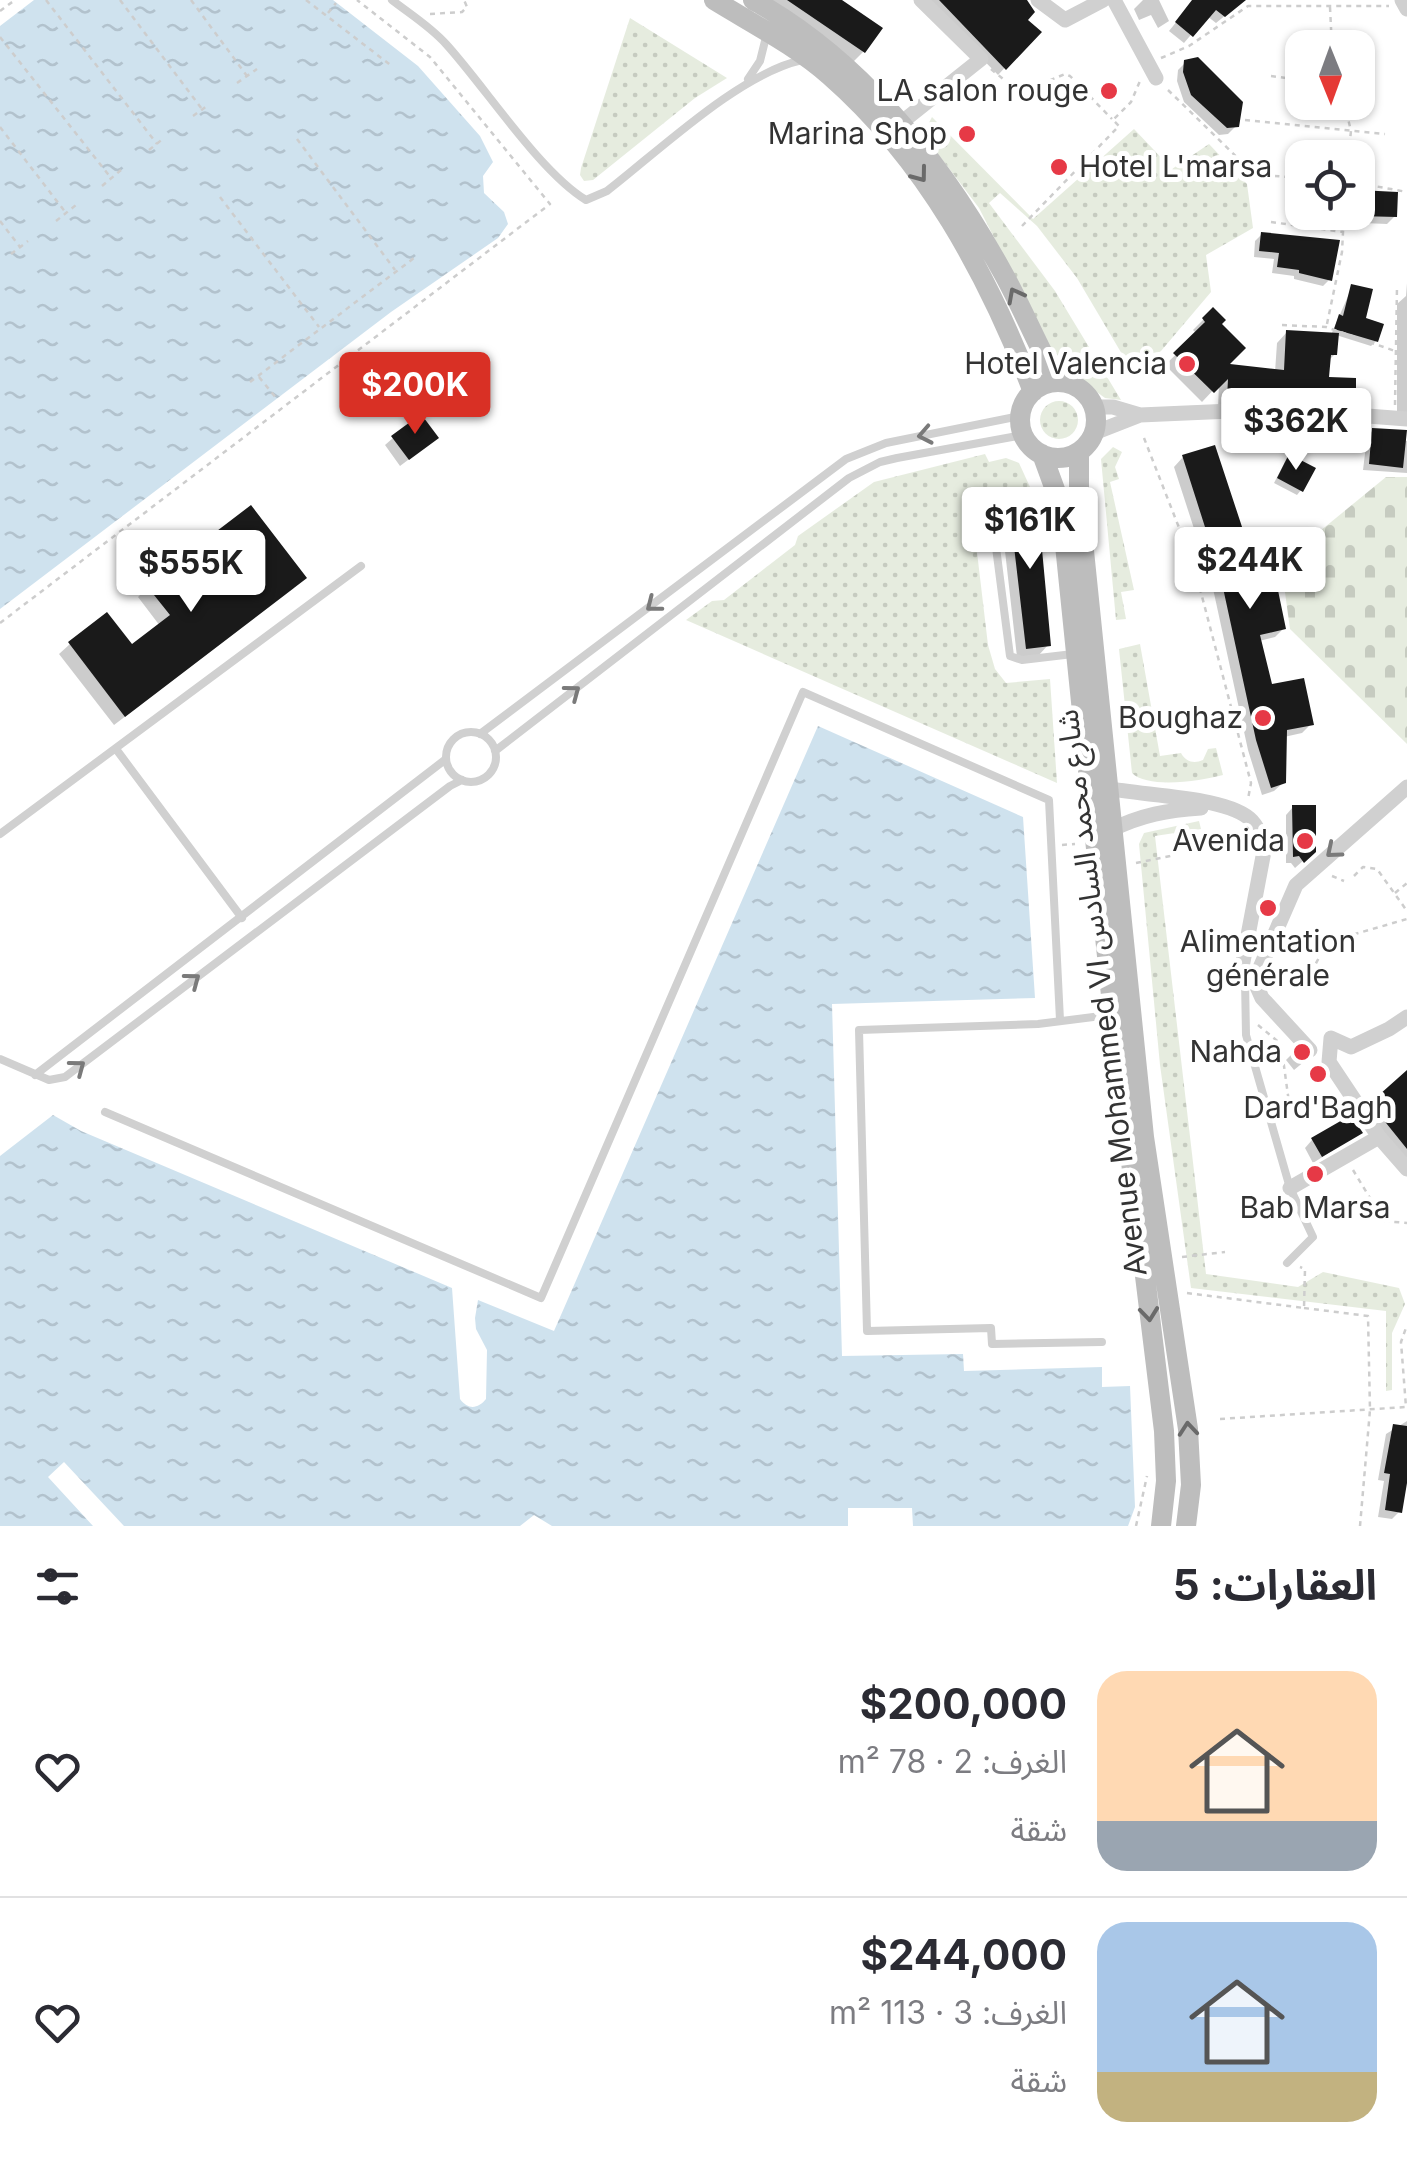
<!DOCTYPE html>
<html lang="ar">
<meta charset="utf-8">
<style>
body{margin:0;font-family:Inter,"Noto Sans Arabic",sans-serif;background:#f7f7f7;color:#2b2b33;direction:rtl;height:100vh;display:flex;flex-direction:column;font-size:38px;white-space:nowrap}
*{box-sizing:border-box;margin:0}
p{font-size:32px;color:#7c7c81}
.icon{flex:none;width:55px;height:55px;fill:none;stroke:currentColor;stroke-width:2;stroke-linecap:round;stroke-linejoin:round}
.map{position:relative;height:1526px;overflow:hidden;direction:ltr}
.panel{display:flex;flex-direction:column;background:#fff;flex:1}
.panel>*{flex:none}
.needle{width:65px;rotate:179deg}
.buttons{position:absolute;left:1285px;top:30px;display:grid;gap:20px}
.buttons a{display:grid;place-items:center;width:90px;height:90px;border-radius:20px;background:#fff;box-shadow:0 2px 8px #0004;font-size:50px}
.price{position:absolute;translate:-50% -85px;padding:0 22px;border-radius:10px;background:#fff;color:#222;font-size:32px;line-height:65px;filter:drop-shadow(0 2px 5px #0008)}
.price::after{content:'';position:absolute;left:50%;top:60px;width:30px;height:22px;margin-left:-15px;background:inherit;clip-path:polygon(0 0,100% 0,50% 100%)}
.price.on{background:#d93025;color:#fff}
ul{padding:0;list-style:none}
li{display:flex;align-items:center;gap:30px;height:250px;padding:0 30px}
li+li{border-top:2px solid #e1e1e2}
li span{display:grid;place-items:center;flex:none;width:280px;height:200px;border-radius:30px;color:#555}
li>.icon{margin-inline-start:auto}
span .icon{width:120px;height:120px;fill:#fffc;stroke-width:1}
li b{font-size:42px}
h2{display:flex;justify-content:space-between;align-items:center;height:120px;padding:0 30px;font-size:42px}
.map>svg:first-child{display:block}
</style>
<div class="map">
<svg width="1407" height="1526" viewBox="0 0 1407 1526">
<defs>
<pattern id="grass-dots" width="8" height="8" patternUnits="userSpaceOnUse" patternTransform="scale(2.5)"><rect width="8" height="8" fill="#e6ecdf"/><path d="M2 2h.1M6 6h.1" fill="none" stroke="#c6cbc0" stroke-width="1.8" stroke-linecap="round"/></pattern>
<pattern id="cemetery-stones" width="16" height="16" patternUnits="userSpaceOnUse" patternTransform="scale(2.5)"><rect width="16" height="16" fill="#e6ecdf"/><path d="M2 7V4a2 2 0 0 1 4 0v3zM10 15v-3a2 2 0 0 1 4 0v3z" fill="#c6cbc0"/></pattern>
<pattern id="water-ripples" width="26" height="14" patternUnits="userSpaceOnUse" patternTransform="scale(2.5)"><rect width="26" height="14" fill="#cfe2ee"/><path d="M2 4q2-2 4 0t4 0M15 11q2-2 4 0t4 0" fill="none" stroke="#b2c2cd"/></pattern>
</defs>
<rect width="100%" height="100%" fill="#fff"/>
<path fill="url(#grass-dots)" d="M630,18L727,78L695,98L593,180L584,181L580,175L581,168Z
M932,117L1033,219L1134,129L1172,169L1209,144L1247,184L1253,228L1206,255L1211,292L1161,351L1132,371L1077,278L1037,226L1000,193L989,203L1055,291L1121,400L1105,398L1072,374L1053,353L979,208L923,134Z
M1040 420a19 19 0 1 1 38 0a19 19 0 1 1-38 0Z
M1113,447L1122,452L1115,467L1119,479L1110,482L1134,590L1121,592L1126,619L1116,620L1101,459Z
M985,454L989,462L1006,458L1019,463L1030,487L970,493L988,645L995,669L1006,683L1050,679L1057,783L686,620L712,601L724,600L795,545L798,536L874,482Z
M1140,644L1160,756L1181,753C1186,762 1194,764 1203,760L1208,749L1216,748L1223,775C1201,781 1148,789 1132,773L1119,649Z
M1199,821L1201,829L1155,836L1206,1274L1298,1287L1323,1272L1399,1288L1405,1304L1392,1333V1390L1386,1391V1311L1191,1288L1160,1065L1139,844L1144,833Z"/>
<path fill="url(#cemetery-stones)" d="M1386,477H1407V744L1290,629L1281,563Z"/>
<path fill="url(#water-ripples)" d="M34,0H333L418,66L480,136L493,162L483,176L484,193L504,212L508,224L498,238L391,312L0,609V26Z
M818,726L1023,817L1035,998L832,1004L842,1356L963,1354L964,1371L1102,1367V1387L1130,1386L1135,1507L1128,1526H913L912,1508H848V1526H552L534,1515L520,1526H124L64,1462L48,1477L93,1526H0V1156L53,1115L81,1131L452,1288L460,1399C468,1410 478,1409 486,1399L487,1350L476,1329L475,1318L478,1300L554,1331Z"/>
<path fill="#0003" d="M771,0H841L863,52L853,62Z
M930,0H1025V20L1038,32L998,75L928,3Z
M1143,0H1159L1169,21L1158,28L1151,15L1139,20L1134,9Z
M1194,0H1226L1232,10L1216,23L1207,16L1184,43L1169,31Z
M1186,62L1236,126L1228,134L1219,135L1184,102L1177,81L1178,70Z
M1358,193L1396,195L1395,216L1387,224L1338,222V212H1358Z
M1262,234L1329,280L1323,286L1294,279V276L1272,273L1274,259L1254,257L1255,241Z
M1407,283V414L1397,413V304L1406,296Z
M1352,287L1363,320L1376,341L1371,346L1336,335L1335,354L1328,361L1327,380L1353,403L1343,413L1218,408L1219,384L1202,402L1165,365L1197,334L1193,330L1213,310L1219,324L1224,366L1275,372L1277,343L1287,332L1331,335Z
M1234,425L1276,434L1272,437L1231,438V428Z
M1307,425L1340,440L1336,444L1301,443L1302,430Z
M1373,430L1407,441V473L1363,470L1367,437Z
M393,438L428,445L400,466L385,445Z
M1183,457L1244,541L1284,628L1275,637L1259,641L1270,687L1311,724L1302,733L1284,737V782L1274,791L1262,795L1248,750L1212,584L1174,467Z
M1285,462L1301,490L1297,495L1274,483Z
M1009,497L1048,645L1039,655L1017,657L1000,507Z
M251,508L294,588L114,725L59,654L70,644L131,648L160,626L138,597L148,587L201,595L227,576L204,547Z
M1293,807L1314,851L1295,868L1291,863H1286V815Z
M1294,1052L1305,1061L1294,1070L1286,1060Z
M1407,1073V1169L1362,1114Z
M1360,1133L1313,1163L1305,1148L1312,1140Z
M1407,1421V1467L1400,1511L1392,1519L1378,1517L1384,1481L1378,1480L1386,1434Z"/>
<path fill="#1a1a1a" d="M787,0H842L883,28L865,53Z
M939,0H1027L1035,12L1028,20L1042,32L1006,70Z
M1192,0H1246L1225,17L1216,10L1193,37L1175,22Z
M1198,57L1243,102L1239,127L1227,128L1191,95L1183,72L1184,60Z
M1358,190L1398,192L1397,217L1358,216Z
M1261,232L1340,240L1332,281L1299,273V270L1277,267L1279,253L1259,251Z
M1351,284L1373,289L1366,318L1384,324L1378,342L1334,329L1339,314L1343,316Z
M1213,307L1226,320L1222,324L1246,348L1230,364L1284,370L1286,330L1339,333L1337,355H1331L1329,377L1356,378V404L1277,398L1227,399L1228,379L1214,393L1173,353L1205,322L1202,318Z
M421,414L439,438L409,460L391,436Z
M1277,420L1278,435H1234L1233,422Z
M1306,423L1341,425L1343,441L1305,439Z
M1372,428L1407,430L1403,468L1369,464Z
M1215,445L1246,539L1276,544L1274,571L1286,629L1260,635L1272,684L1304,678L1314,725L1287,730L1286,783L1271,788L1256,740L1220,574L1182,455Z
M1289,454L1316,468L1303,492L1277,478Z
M1031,493L1034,529L1040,528L1051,646L1026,649L1008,495Z
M251,505L307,578L125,717L68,642L107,612L132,644L170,615L146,585L178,561L202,592L237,565L213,534Z
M1292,805H1316V852L1304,863L1299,856L1293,857Z
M1407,1070V1149L1370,1103Z
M1351,1115L1363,1133L1322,1157L1311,1138Z
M1393,1424L1407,1426V1483L1402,1513L1385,1510L1390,1474L1384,1473Z"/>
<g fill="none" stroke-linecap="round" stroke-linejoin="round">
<path stroke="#cdcdcd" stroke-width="2.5" stroke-dasharray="5 5" stroke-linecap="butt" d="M46,0L157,144
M120,0L202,109
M191,0L247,76
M306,0L393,67
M1330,7L1332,48
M0,11L15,0
M328,13L336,3
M430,14L462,12L467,7L464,0
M0,37L111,178
M1161,58L1189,46L1248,6H1389
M991,69L1020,93L1065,74L1070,76L1112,119
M1271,76L1302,80
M237,83L257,69
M1168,90L1250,170L1262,175L1302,178
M1344,102L1351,131L1348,158
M193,116L207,106
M1245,120L1385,134
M0,127L66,213
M297,139L395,270
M149,150L164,138
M1358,183L1407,192
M102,186L121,170
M220,197L319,327
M0,221L20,247
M56,221L76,205
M1271,222L1343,232
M1022,226L1119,126L1113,120L1131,102L1140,81
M11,254L28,241
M1327,324L1342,252L1344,212
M1282,325L1326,327L1395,351
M259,377L277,399
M250,382L414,258
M1395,405L1397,287
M1144,438L1194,566L1251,783L1248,799
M0,623L550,204L430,57L357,0
M1062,845L1075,844
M1136,863L1175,855
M1332,876L1344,881
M1354,876L1363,867L1377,869L1407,911
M1395,893L1407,883
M1302,990L1324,948L1355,934L1407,919
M1258,1025L1281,1044L1290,1110
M1353,1170L1384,1221L1407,1223
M1182,1257L1225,1252
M1187,1293L1304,1308L1305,1269L1300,1267
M1304,1308L1368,1316L1370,1410L1360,1526
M1220,1419L1406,1407L1401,1342L1407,1325
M1136,1526L1147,1476"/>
<path stroke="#d0d0d0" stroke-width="8" d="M392,0C410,14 431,27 446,44C486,88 539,171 586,200L607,191C660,150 739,74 802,60
M748,79L760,61L767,33
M990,501L1010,656L1022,660L1073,654
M446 757a25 25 0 1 1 50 0a25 25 0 1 1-50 0Z
M480,734L846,459L886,443L1020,416
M116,749L242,918
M495,751L849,478L880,462L897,458L1023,435
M0,834L361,566
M1245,980L1246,1035L1290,1188L1313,1237L1287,1263
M0,1059L49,1080L65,1077L450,786L462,780
M35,1075L446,759
M105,1112L541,1298L803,692L1049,800L1060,1020
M1102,1342L992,1344L991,1328L867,1331L859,1030L1038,1024L1109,1015"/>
<path stroke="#d0d0d0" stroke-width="15" d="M1038,0L1065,20L1103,0
M1114,0L1156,78
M1402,0L1407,9
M902,122L981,59L921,0
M1094,407H1113L1140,415L1276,409L1407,419
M1094,433L1140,415
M1107,788C1142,796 1229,796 1252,821C1260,830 1262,840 1264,851L1242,967L1243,977L1250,981L1256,977L1296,885L1407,787
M1111,830C1141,815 1168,810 1201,808
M1254,980L1262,998L1310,1050
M1407,1017L1389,1029L1351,1047L1331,1038L1329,1062L1379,1137L1407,1169
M1290,1188L1379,1137"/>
<path stroke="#bdbdbd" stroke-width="20" d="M714,0C753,24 796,46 830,76C926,160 988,275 1033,392
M753,0C863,61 943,164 1003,273C1023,309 1038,347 1058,382
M1020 420a38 38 0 1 1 76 0a38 38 0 1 1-76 0Z
M1079,452V502L1144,1137L1188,1429L1191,1485L1186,1526
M1042,454L1061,506L1113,1015L1164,1431L1166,1481L1161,1526"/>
</g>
<defs><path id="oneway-chevron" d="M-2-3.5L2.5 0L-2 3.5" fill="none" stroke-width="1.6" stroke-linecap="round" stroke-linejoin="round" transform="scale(2.5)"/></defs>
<g stroke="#6a6a6a">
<use href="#oneway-chevron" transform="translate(920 175) rotate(53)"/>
<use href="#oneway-chevron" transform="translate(1015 295) rotate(-118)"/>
<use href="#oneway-chevron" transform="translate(1149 1314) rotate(84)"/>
<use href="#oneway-chevron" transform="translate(1188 1429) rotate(-95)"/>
</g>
<g stroke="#7a7a7a">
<use href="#oneway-chevron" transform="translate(925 435) rotate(169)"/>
<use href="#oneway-chevron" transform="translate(653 605) rotate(142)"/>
<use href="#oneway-chevron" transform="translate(573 692) rotate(-37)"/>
<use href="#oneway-chevron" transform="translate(1333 851) rotate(140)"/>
<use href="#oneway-chevron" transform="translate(193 980) rotate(-37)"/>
<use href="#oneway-chevron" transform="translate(78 1067) rotate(-37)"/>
</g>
<g fill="#e63946" stroke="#fff" stroke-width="4">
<circle cx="1109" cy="91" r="10"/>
<circle cx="967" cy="134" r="10"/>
<circle cx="1059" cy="167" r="10"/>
<circle cx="1187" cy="364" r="10"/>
<circle cx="1263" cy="718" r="10"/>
<circle cx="1305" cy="841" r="10"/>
<circle cx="1268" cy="908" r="10"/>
<circle cx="1302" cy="1052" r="10"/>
<circle cx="1318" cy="1074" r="10"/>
<circle cx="1315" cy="1174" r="10"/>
</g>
<g text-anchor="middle" stroke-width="10" stroke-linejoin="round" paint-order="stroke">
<g font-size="30" fill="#333" stroke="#fff" text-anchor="end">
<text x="1089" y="101">LA salon rouge</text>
<text x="947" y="144">Marina Shop</text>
<text x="1079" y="177" text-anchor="start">Hotel L'marsa</text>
<text x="1167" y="374">Hotel Valencia</text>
<text x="1243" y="728">Boughaz</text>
<text x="1285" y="851">Avenida</text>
<text x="1268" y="952" text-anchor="middle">Alimentation<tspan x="1268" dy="34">générale</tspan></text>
<text x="1282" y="1062">Nahda</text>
<text x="1318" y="1118" text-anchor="middle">Dard'Bagh</text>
<text x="1315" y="1218" text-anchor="middle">Bab Marsa</text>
</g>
<g font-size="30" fill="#333" stroke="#fff">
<text transform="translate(1102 993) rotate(-97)" y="10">Avenue Mohammed VI شارع محمد السادس</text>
</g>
</g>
</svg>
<div class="buttons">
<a><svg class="needle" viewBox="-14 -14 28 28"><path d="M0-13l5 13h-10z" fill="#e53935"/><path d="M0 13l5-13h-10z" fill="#7c7c81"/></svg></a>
<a><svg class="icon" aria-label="locate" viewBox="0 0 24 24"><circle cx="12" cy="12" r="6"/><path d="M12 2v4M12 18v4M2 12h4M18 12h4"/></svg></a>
</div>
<b class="price on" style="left:415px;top:437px">$200K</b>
<b class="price" style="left:1296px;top:473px">$362K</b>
<b class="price" style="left:1030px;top:572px">$161K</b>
<b class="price" style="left:1250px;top:612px">$244K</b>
<b class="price" style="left:191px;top:615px">$555K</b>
</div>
<section class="panel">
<h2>العقارات: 5<svg class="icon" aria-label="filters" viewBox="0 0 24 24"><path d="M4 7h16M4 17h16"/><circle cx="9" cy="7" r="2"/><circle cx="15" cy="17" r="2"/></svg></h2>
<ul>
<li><span style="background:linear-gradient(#ffd9b3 75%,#9aa5b1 0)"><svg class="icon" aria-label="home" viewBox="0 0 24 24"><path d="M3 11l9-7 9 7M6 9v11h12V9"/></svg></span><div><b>$200,000</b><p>الغرف: 2 · 78 m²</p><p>شقة</p></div><svg class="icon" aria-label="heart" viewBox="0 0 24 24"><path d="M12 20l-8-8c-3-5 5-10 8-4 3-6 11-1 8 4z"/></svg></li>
<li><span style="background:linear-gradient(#a9c7e8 75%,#c2b280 0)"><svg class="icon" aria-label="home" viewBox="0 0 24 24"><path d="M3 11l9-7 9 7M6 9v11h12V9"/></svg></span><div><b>$244,000</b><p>الغرف: 3 · 113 m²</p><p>شقة</p></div><svg class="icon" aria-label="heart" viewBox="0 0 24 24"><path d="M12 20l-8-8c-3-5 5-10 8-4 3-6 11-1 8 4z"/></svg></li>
</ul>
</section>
